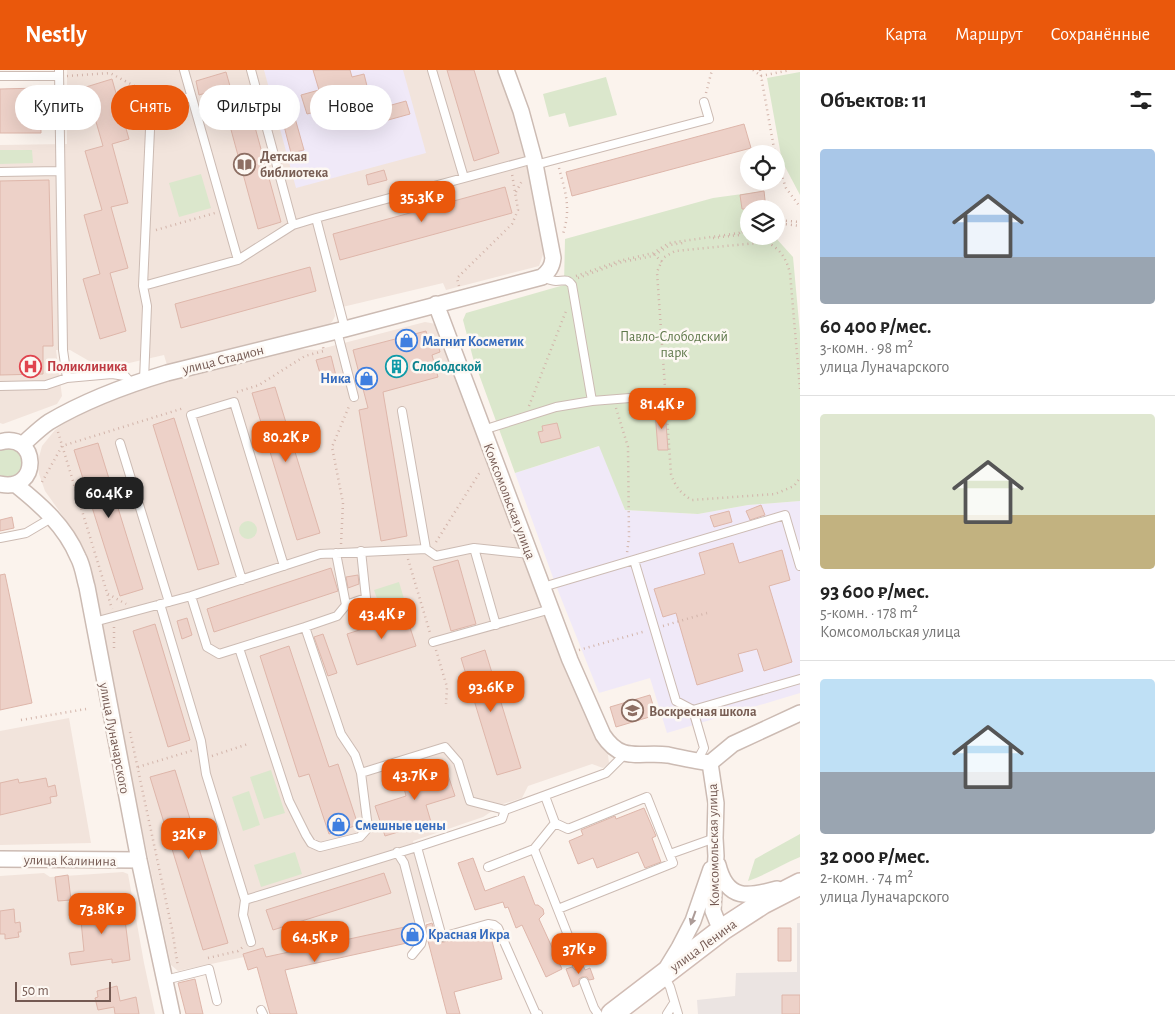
<!DOCTYPE html>
<html lang="ru">
<meta charset="utf-8">
<style>
body{margin:0;font-family:"Alegreya Sans",sans-serif;background:#f6f6f6;color:#222;height:100vh;display:flex;flex-direction:column;font-size:19px;white-space:nowrap}
*{box-sizing:border-box;margin:0}
p{font-size:16px;color:#767676}
.icon{flex:none;width:28px;height:28px;fill:none;stroke:currentColor;stroke-width:2;stroke-linecap:round;stroke-linejoin:round}
.map{position:relative;flex:1;overflow:hidden}
.side{display:flex;flex-direction:column;background:#fff;width:375px}
.side>*{flex:none}
.banner{position:absolute;left:15px;top:15px;width:475px;height:45px;display:flex;gap:10px}
.controls{position:absolute;left:740px;top:75px;display:grid;gap:10px}
.controls a{display:grid;place-items:center;width:45px;height:45px;border-radius:50%;background:#fff;box-shadow:0 5px 20px #0002;font-size:25px}
.scale{position:absolute;left:15px;bottom:12px;width:96px;box-sizing:border-box;padding-left:5px;border:2px solid #745952;border-top:0;font-size:14px;line-height:18px;white-space:nowrap;color:#745952;-webkit-text-stroke:4px #fdf8f3;paint-order:stroke}
.price{position:absolute;translate:-50% -42px;padding:0 11px;border-radius:10px;background:#ea580c;color:#fff;font-size:16px;line-height:32px;filter:drop-shadow(0 1px 2px #0008)}
.price::after{content:'';position:absolute;left:50%;top:30px;width:15px;height:11px;margin-left:-8px;background:inherit;clip-path:polygon(0 0,100% 0,50% 100%)}
.price.current{background:#222;color:#fff}
ul{padding:0;list-style:none}
li{display:grid;align-content:center;gap:10px;height:265px;padding:0 20px}
li+li{border-top:1px solid #e0e0e0}
li span{display:grid;place-items:center;height:155px;border-radius:5px;color:#555}
li>.icon{margin-inline-start:auto}
span .icon{width:90px;height:90px;fill:#fffc;stroke-width:1}
li b{font-size:21px}
h2{display:flex;justify-content:space-between;align-items:center;height:60px;padding:0 20px;font-size:21px}
.chip{padding:0 18px;border-radius:22px;background:#fff;box-shadow:0 5px 20px #0002;font-size:18px;line-height:45px}
.chip.current{background:#ea580c;color:#fff}
header{display:flex;align-items:center;gap:30px;box-sizing:border-box;height:70px;padding:0 25px;background:#ea580c;color:#fff}
header strong{font-size:24px}
nav{display:flex;gap:28px;margin-inline-start:auto;font-size:18px}
main{display:flex;flex:1;min-height:0}
.map>svg:first-child{display:block}
</style>
<header>
<strong>Nestly</strong>
<nav><a>Карта</a><a>Маршрут</a><a>Сохранённые</a></nav>
</header>
<main>
<div class="map">
<svg width="800" height="944" viewBox="0 0 800 944">
<rect width="100%" height="100%" fill="#fbf3ed"/>
<path fill="#f2e4dc" d="M67,0H502L531,102L545,179L539,196L446,220L443,213L334,239L335,246L332,252L323,258L167,295L164,285L103,299L70,280H56L62,326L57,334L3,354L0,353V75L67,74Z
M425,252L436,254L439,258L565,590L599,673L608,685L609,693L603,698L592,694L528,716L522,728L503,734L483,747L413,771L433,851L281,885L268,894L248,900L244,887L178,901L171,895L121,660L95,515L86,486L72,459L45,421L39,404L38,391L42,376L55,360L73,347L114,328L174,308L297,279L317,280Z
M69,648L91,773L0,775V661Z
M123,802L128,804L144,893L155,944H0V806L44,803L50,807Z"/>
<path fill="#ebe4e2" d="M797,853H800V944H698L697,930L735,926L736,903L797,902Z"/>
<path fill="#f0e9f8" d="M264,0H403L426,83L296,118Z
M600,376L625,440L698,444L748,435L800,431V623L667,663L650,608L599,623L555,513L515,403Z"/>
<path fill="#dbe7cc" d="M800,2V125L782,91L767,8Z
M606,7L617,45L569,57L565,43L549,47L543,24Z
M0,80H32L33,93L0,94Z
M201,104L211,138L179,147L169,113Z
M764,121L766,139H749V166H774L793,187L800,263V431L748,435L698,444L625,440L599,376L515,403L473,288L463,250L466,243L564,215L565,169L713,128Z
M7,378L17,381L22,389C23,399 19,405 9,408L0,405V381Z
M239 460a9 9 0 1 1 18 0a9 9 0 1 1-18 0Z
M399,512L405,532L381,540L374,520Z
M271,700L285,743L264,749L250,707Z
M249,721L260,755L243,761L232,727Z
M800,764V787C782,794 766,805 748,811L755,789Z
M295,782L302,804L261,817L254,795Z"/>
<path fill="#edd1c8" stroke="#deb6aa" d="M313,0H350L352,7L364,4L370,28L307,44L301,25L319,20Z
M447,0H474L499,83L474,91Z
M226,2L230,16L199,25L196,11Z
M112,9L129,69L112,74L128,133L111,137L128,198L110,203L126,261L100,269L83,209L100,204L84,145L102,140L85,81L103,76L86,17Z
M40,18L41,63H0V19Z
M406,31L410,44L370,55L366,42Z
M250,39L281,152L258,159L227,45Z
M293,41L304,80L291,83L281,44Z
M744,54L751,78L572,126L566,102Z
M384,100L387,110L368,115L366,105Z
M49,110L53,276H43V304L0,305V111Z
M505,117L512,143L340,190L333,164Z
M764,121L766,139H742L740,125Z
M310,197L316,221L181,258L175,234Z
M426,261L429,273L437,271L440,282L432,285L438,307L383,322L407,466L381,471L359,340L368,338L353,280Z
M331,286L336,306L322,310L316,290Z
M275,317L320,463L297,470L252,323Z
M665,340L668,380H658L655,341Z
M174,348L219,494L198,500L153,355Z
M557,353L561,368L541,373L538,362L543,361L542,356Z
M98,373L143,519L120,526L74,380Z
M761,435L765,445L750,450L746,441Z
M729,441L732,452L714,457L710,446Z
M12,447L14,458L0,461V450Z
M733,473L739,493L782,480L790,510L769,516L792,592L764,601L757,579L738,584L743,601L697,615L676,543L663,547L654,519L705,504L699,483Z
M458,490L476,554L451,561L433,497Z
M331,498L338,521L214,562L207,539Z
M5,504L32,633L0,640V505Z
M358,505L359,514L348,518L346,507Z
M406,545L416,576L357,595L347,564Z
M187,548L192,565L182,569L177,551Z
M155,554L190,670L168,677L133,561Z
M323,564L337,603L328,606L314,567Z
M289,576L329,697L338,694L358,755L329,764L309,704L299,707L260,586Z
M485,580L521,698L497,705L461,588Z
M650,625L656,645L616,657L610,637Z
M445,696L455,726L426,735L431,752L385,766L375,736L406,726L402,710Z
M175,700L228,873L203,880L150,707Z
M46,708L48,717L55,715L57,726L50,727L51,733L0,745V713L18,709L19,713Z
M644,738L656,766L652,768L661,792L645,798L638,782L597,798L593,788L578,794L569,771L583,765L581,760L615,746L616,749Z
M473,788L485,821L524,806L535,835H538L543,839L544,844L539,849L562,899L546,907L522,855L516,858L508,837L505,838L503,832L475,840L458,793Z
M384,803L391,823L273,860L266,840Z
M68,805L71,830L58,831L55,807Z
M90,829L92,839L123,834L130,890L112,893V889L71,895L69,883L84,881L79,831Z
M14,839L15,853L20,852L21,862H18L19,867L5,869V864H0V841Z
M432,853L437,868L440,873L489,860L502,909L454,922L460,944H447L428,871V865L426,855Z
M414,855L417,866L416,871L285,900L297,944H270L257,897L248,900L243,884L263,878L266,887Z
M778,858H791V891H778Z
M582,893L585,900L590,898L594,909L589,910L587,907H582L579,909V914L573,917L566,899L572,897L575,900H579L582,897Z
M195,909L203,944H186L178,913Z
M117,916L120,931L136,927L139,944H115L114,937L98,940L95,928L98,927L97,921Z
M782,925H800V944H782Z"/>
<g fill="none" stroke-linecap="round" stroke-linejoin="round">
<defs>
<path id="service" d="M59,0L63,280L67,308L112,304L125,306L132,314
M184,0L238,190
M251,0L293,155
M432,0L464,108
M0,6H59
M535,95L709,49L704,32
M0,102L60,101
M542,207C546,208 551,211 556,211C564,211 567,208 572,215L592,331
M143,216L151,37L191,27
M345,259L316,148L534,89
M337,261L354,327
M144,310L147,236L143,216L238,190L293,155L316,148
M0,316L46,315L67,308
M402,341L426,479
M483,360L556,337L592,331L655,326
M120,373L169,532
M0,468L26,463L53,447
M474,478L496,555
M634,490L676,631L693,640
M242,510L191,345L234,332L284,496
M543,517L785,445L800,496
M191,526L207,577L219,584L305,557L341,664L355,685L361,703L368,758L360,767L320,777L311,773L306,765L289,731L239,578
M160,534L201,671L206,704L245,830L417,777L442,867L488,854L494,855L498,858L536,944H538
M346,535L366,528L361,481
M94,552L191,526L320,484L426,479L436,486L474,478L530,484
M305,557L337,546L346,535L336,483
M433,572L551,539
M697,691L704,678L693,640L800,609
M361,703L445,677L458,692L470,731L505,740L606,703L625,684
M555,753L568,759L647,727L673,793L558,839
M417,777L502,749L505,740
M534,779L555,753L545,726
M397,782L404,793L423,866L421,874L412,885
M670,784L715,768
M488,797L534,779L573,878L577,895
M245,830L243,845L251,872
M664,906L670,917L678,944
M165,910L209,899L217,931
M584,912L594,938L598,944
M261,940L263,944
M667,944L674,933"/>
<path id="minor" d="M436,234L570,590L603,665C622,694 640,681 668,685C682,688 696,691 710,693
M0,372C39,361 41,423 0,414
M22,375C31,367 40,358 49,352C86,330 127,315 167,303L345,259L542,207C549,201 552,197 553,188L534,89L521,41L506,0
M16,415C41,435 65,456 78,487C83,496 84,507 87,517L139,790L172,944
M710,693L716,733L715,768L716,786L713,841L717,851L723,859
M710,693L733,674L800,643
M0,789L139,790
M718,795C727,831 748,827 777,819
M668,896L679,878L693,851L711,799"/>
<path id="secondary" d="M612,944L723,859L763,833L800,814"/>
</defs>
<use href="#service" stroke="#ccbbb3" stroke-width="10"/>
<use href="#minor" stroke="#ccbbb3" stroke-width="18"/>
<use href="#secondary" stroke="#d1bcb4" stroke-width="24"/>
<path stroke="#d2b4aa" stroke-width="2.5" stroke-dasharray="1 4" stroke-linecap="butt" d="M753,0L761,6L790,0
M760,0L775,84
M67,6L110,3L142,20L147,29
M706,23L712,0
M776,89L786,118L800,137
M559,98C566,124 571,138 563,164
M516,122L523,109
M776,150L800,152
M776,153L800,156
M156,160L215,143
M713,168L739,165L749,157
M654,184L664,194
M576,206L619,191L653,183L669,173L739,163L749,155
M578,208L622,192L653,186L670,175L683,173
M459,216L457,208L512,154L518,140L512,104
M800,319L790,203C786,188 781,180 767,172L675,181L663,188L657,202L671,404C675,416 681,424 692,430L775,424L794,416L800,408
M237,322L259,315L305,286L324,281L323,277
M529,336L566,241
M616,338L628,377L629,467L627,483
M58,362L112,539
M42,412L62,376L184,338
M436,472L480,402
M341,474L343,433L332,377L350,334
M408,489L430,563
M108,524L126,534
M663,556L707,543
M114,578V556
M436,580L447,617L446,634
M579,580L646,561
M21,650L86,639
M130,662L172,859L178,897
M212,686L248,674
M138,697L194,680
M208,888L238,881L243,877"/>
<use href="#service" stroke="#fff" stroke-width="8"/>
<use href="#minor" stroke="#fff" stroke-width="15"/>
<use href="#secondary" stroke="#fff" stroke-width="21"/>
</g>
<defs><path id="oneway-solid" d="M-6-.8H1V-3.2L6.5 0L1 3.2V.8H-6Z" transform="scale(1.25)"/></defs>
<use fill="#ac9b97" href="#oneway-solid" transform="translate(693 848) rotate(110)"/>
<defs>
<symbol id="library-ring" viewBox="-11 -11 22 22"><circle r="9.5" fill="#fdf8f3" stroke="#8d6e63" stroke-width="1.5"/><path d="M-6-4Q-3-5.5-.7-3.5V5Q-3 3-6 4ZM6-4Q3-5.5 .7-3.5V5Q3 3 6 4Z" fill="#8d6e63"/></symbol>
<symbol id="shop-ring" viewBox="-11 -11 22 22"><circle r="9.5" fill="#fdf8f3" stroke="#3f7fe0" stroke-width="1.5"/><path d="M-5-2.5h2.3a2.7 3.5 0 0 1 5.4 0H5L5.5 6h-11ZM-1.5-2.5h3a1.5 2.3 0 0 0-3 0Z" fill="#3f7fe0"/></symbol>
<symbol id="hospital-ring" viewBox="-11 -11 22 22"><circle r="9.5" fill="#fdf8f3" stroke="#e0444e" stroke-width="1.5"/><path d="M-5-5h3v3.5h4V-5h3V5h-3V1.5h-4V5h-3Z" fill="#e0444e"/></symbol>
<symbol id="building-ring" viewBox="-11 -11 22 22"><circle r="9.5" fill="#fdf8f3" stroke="#0f9aa8" stroke-width="1.5"/><path d="M-4-6H4V6H1V3H-1V6H-4ZM-2.5-4.3h1.7v1.8h-1.7ZM.8-4.3h1.7v1.8H.8ZM-2.5-1h1.7V.8h-1.7ZM.8-1h1.7V.8H.8Z" fill="#0f9aa8"/></symbol>
<symbol id="school-ring" viewBox="-11 -11 22 22"><circle r="9.5" fill="#fdf8f3" stroke="#8d6e63" stroke-width="1.5"/><path d="M0-5L7-2L0 1L-7-2ZM-4 1L0 2.5L4 1V4Q0 6-4 4Z" fill="#8d6e63"/></symbol>
</defs>
<g fill-rule="evenodd">
<use href="#library-ring" x="232" y="82" width="25" height="25"/>
<use href="#shop-ring" x="394" y="258" width="25" height="25"/>
<use href="#hospital-ring" x="18" y="284" width="25" height="25"/>
<use href="#building-ring" x="384" y="284" width="25" height="25"/>
<use href="#shop-ring" x="354" y="296" width="25" height="25"/>
<use href="#school-ring" x="620" y="628" width="25" height="25"/>
<use href="#shop-ring" x="326" y="742" width="25" height="25"/>
<use href="#shop-ring" x="400" y="852" width="25" height="25"/>
</g>
<g text-anchor="middle" stroke-width="5" stroke-linejoin="round" paint-order="stroke">
<g font-size="14" font-weight="bold" fill="#785e54" stroke="#fdf8f3" text-anchor="start">
<text x="260" y="91">Детская<tspan x="260" dy="16">библиотека</tspan></text>
<text x="649" y="646">Воскресная школа</text>
</g>
<g font-size="14" fill="#5f784b" stroke="#fdf8f3">
<text x="674" y="271">Павло-Слободский<tspan x="674" dy="16">парк</tspan></text>
</g>
<g font-size="14" font-weight="bold" fill="#366cbe" stroke="#fdf8f3" text-anchor="start">
<text x="422" y="276">Магнит Косметик</text>
<text x="351" y="313" text-anchor="end">Ника</text>
<text x="355" y="760">Смешные цены</text>
<text x="428" y="869">Красная Икра</text>
</g>
<g font-size="14" fill="#745952" stroke="#fdf8f3">
<text transform="translate(223 289) rotate(-14)" y="5">улица Стадион</text>
<text transform="translate(510 431) rotate(69)" y="5">Комсомольская улица</text>
<text transform="translate(115 668) rotate(79)" y="5">улица Луначарского</text>
<text transform="translate(713 775) rotate(-91)" y="5">Комсомольская улица</text>
<text transform="translate(70 790) rotate(1)" y="5">улица Калинина</text>
<text transform="translate(703 875) rotate(-36)" y="5">улица Ленина</text>
</g>
<g font-size="14" font-weight="bold" fill="#be3a42" stroke="#fdf8f3" text-anchor="start">
<text x="47" y="301">Поликлиника</text>
</g>
<g font-size="14" font-weight="bold" fill="#0d838f" stroke="#fdf8f3" text-anchor="start">
<text x="412" y="301">Слободской</text>
</g>
</g>
</svg>
<div class="controls">
<a><svg class="icon" aria-label="locate" viewBox="0 0 24 24"><circle cx="12" cy="12" r="6"/><path d="M12 2v4M12 18v4M2 12h4M18 12h4"/></svg></a>
<a><svg class="icon" aria-label="layers" viewBox="0 0 24 24"><path d="M12 4l9 5-9 5-9-5zM3 14l9 5 9-5"/></svg></a>
</div>
<div class="scale">50 m</div>
<b class="price" style="left:422px;top:153px">35.3K ₽</b>
<b class="price" style="left:662px;top:360px">81.4K ₽</b>
<b class="price" style="left:286px;top:393px">80.2K ₽</b>
<b class="price current" style="left:109px;top:449px">60.4K ₽</b>
<b class="price" style="left:382px;top:570px">43.4K ₽</b>
<b class="price" style="left:491px;top:643px">93.6K ₽</b>
<b class="price" style="left:415px;top:731px">43.7K ₽</b>
<b class="price" style="left:189px;top:790px">32K ₽</b>
<b class="price" style="left:102px;top:865px">73.8K ₽</b>
<b class="price" style="left:315px;top:893px">64.5K ₽</b>
<b class="price" style="left:579px;top:905px">37K ₽</b>
<div class="banner">
<a class="chip">Купить</a>
<a class="chip current">Снять</a>
<a class="chip">Фильтры</a>
<a class="chip">Новое</a>
</div>
</div>
<section class="side">
<h2>Объектов: 11<svg class="icon" aria-label="filters" viewBox="0 0 24 24"><path d="M4 7h16M4 17h16"/><circle cx="9" cy="7" r="2"/><circle cx="15" cy="17" r="2"/></svg></h2>
<ul>
<li><span style="background:linear-gradient(#a9c7e8 70%,#9aa5b1 0)"><svg class="icon" aria-label="home" viewBox="0 0 24 24"><path d="M3 11l9-7 9 7M6 9v11h12V9"/></svg></span><div><b>60 400 ₽/мес.</b><p>3-комн. · 98 m²</p><p>улица Луначарского</p></div></li>
<li><span style="background:linear-gradient(#dfe7d0 65%,#c2b280 0)"><svg class="icon" aria-label="home" viewBox="0 0 24 24"><path d="M3 11l9-7 9 7M6 9v11h12V9"/></svg></span><div><b>93 600 ₽/мес.</b><p>5-комн. · 178 m²</p><p>Комсомольская улица</p></div></li>
<li><span style="background:linear-gradient(#bfe0f5 60%,#9aa5b1 0)"><svg class="icon" aria-label="home" viewBox="0 0 24 24"><path d="M3 11l9-7 9 7M6 9v11h12V9"/></svg></span><div><b>32 000 ₽/мес.</b><p>2-комн. · 74 m²</p><p>улица Луначарского</p></div></li>
</ul>
</section>
</main>
